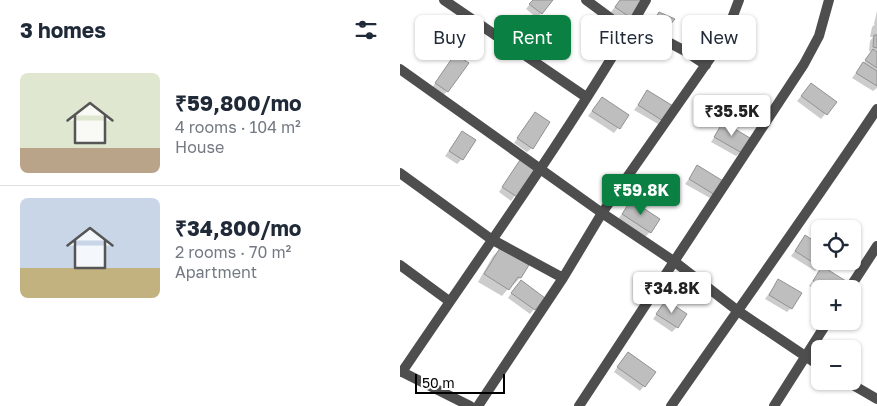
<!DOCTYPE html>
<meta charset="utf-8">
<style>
body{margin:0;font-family:"Golos Text",sans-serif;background:#f6f6f7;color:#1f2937;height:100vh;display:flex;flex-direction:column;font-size:19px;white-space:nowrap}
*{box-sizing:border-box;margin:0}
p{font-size:16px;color:#747a83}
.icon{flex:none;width:28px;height:28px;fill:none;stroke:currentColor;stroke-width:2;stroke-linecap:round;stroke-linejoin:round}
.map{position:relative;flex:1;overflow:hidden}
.panel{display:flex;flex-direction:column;background:#fff;width:400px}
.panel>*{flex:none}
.hud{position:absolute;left:15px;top:15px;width:386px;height:45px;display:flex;gap:10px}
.fabs{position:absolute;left:411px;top:220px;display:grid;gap:10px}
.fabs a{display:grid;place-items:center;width:50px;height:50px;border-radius:8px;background:#fff;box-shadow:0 1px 4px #0004;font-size:25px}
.scale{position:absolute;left:15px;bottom:12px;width:90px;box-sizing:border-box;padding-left:5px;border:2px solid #000;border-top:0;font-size:14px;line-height:18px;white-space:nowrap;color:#000;-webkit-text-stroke:4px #fff;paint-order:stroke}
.price{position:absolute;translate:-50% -42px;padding:0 11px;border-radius:5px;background:#fff;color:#222;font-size:16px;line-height:32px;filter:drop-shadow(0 1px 2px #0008)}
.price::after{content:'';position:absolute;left:50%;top:30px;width:15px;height:11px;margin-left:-8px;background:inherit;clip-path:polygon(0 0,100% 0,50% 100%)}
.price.current{background:#0b8043;color:#fff}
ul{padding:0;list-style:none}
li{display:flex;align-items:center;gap:15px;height:125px;padding:0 20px}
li+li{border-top:1px solid #e0e1e3}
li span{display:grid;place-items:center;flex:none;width:140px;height:100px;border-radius:8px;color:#555}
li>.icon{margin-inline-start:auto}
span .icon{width:60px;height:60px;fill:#fffc;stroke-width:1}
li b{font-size:21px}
h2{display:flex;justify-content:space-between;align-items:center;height:60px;padding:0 20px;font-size:21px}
.chip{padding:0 18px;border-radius:8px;background:#fff;box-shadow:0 1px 4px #0004;font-size:18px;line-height:45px}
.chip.current{background:#0b8043;color:#fff}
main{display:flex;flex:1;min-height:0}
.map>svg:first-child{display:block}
</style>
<main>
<section class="panel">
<h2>3 homes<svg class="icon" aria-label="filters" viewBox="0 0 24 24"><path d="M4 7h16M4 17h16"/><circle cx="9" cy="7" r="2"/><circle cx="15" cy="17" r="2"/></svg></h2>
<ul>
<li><span style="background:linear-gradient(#dfe7d0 75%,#b9a48a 0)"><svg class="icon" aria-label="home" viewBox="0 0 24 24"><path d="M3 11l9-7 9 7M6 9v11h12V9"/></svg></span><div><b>₹59,800/mo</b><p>4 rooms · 104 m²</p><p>House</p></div></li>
<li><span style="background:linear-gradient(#c9d6e8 70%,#c2b280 0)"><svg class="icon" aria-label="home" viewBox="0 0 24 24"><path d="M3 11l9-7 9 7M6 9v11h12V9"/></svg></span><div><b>₹34,800/mo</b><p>2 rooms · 70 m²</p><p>Apartment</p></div></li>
</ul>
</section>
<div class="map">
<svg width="477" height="406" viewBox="0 0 477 406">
<rect width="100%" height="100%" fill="#fff"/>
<path fill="#0003" d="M133,0H152L137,18L126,9Z
M220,0H242L225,22L211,12Z
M477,11V88L473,91L452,78L472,52L469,51L470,41L473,37H470L472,27L475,24H474Z
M259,13L264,30L260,35L248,28Z
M51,60L47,91L43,96L32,88Z
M407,89L435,102L421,119L397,101Z
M248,92L271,106L258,124L234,110Z
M202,98L228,115L214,133L188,116Z
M131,118L132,148L127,152L114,143Z
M323,124L341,152L336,156L311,142Z
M62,133V159L57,164L45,156Z
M116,166L133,170L111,201L99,192Z
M298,167L314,194L310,198L285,184Z
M232,201L250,232L245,237L218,219Z
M405,237L420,246V261H423L415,271L391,256Z
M100,249L127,266L120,278L113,285L112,284L102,296L78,282L93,256Z
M422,268L444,289H420V293L409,286Z
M379,280L391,308L387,312L365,299Z
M116,286L143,298L130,314L108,298Z
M266,301L277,327L272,332L253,319Z
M224,358L244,386L240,391L214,372Z"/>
<path fill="#bebebe" stroke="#929292" d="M133,0H153L142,14L129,4Z
M220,0H244L231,18L215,7Z
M259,12L275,19L265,31L252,23Z
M474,35H477V48L473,47Z
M473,49L477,52V68L465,60Z
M55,54L69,63L48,92L35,83Z
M463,62L477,71V86L456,73Z
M411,83L437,102L427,115L401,96Z
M247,90L273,106L263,121L238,105Z
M202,97L229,115L220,129L192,111Z
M135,112L150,122L133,149L117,138Z
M323,122L350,138L342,153L314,137Z
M62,131L76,140L63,160L49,151Z
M120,160L135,170L117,197L102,187Z
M297,165L323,181L315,195L289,179Z
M231,200L260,219L251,233L222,214Z
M405,235L420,245V261H424L420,267L395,251Z
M100,248L129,265L121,278L118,277L109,290L84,274Z
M422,266L449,283L445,289H425L413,281Z
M378,279L402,293L392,309L369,295Z
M121,280L145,298L135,310L111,293Z
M266,300L287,314L278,328L256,314Z
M228,352L256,372L245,387L217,367Z"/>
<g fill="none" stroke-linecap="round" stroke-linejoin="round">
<path stroke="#4e4e4e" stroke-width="10" d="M44,0L186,97
M186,0L239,39L268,42L285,51L306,65
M0,69L202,213L275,262L338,311L420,366
M0,173L91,239L163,278
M0,265L49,301
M449,289L477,246
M2,372C85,249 172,129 246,0
M446,381L477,399
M78,406L163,278L202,213L325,37L339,0
M179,406L404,64L419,36L429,0
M271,406C340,307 410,209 477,109
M374,406L428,321"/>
<path stroke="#4e4e4e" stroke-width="10" d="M0,371L70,406"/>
</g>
</svg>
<div class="fabs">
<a><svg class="icon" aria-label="locate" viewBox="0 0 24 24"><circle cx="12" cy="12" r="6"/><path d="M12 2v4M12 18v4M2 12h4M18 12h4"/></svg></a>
<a>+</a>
<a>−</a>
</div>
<div class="scale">50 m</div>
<b class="price" style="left:332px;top:137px">₹35.5K</b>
<b class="price current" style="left:241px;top:216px">₹59.8K</b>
<b class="price" style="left:272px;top:314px">₹34.8K</b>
<div class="hud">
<a class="chip">Buy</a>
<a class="chip current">Rent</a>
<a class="chip">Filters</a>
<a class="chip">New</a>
</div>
</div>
</main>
